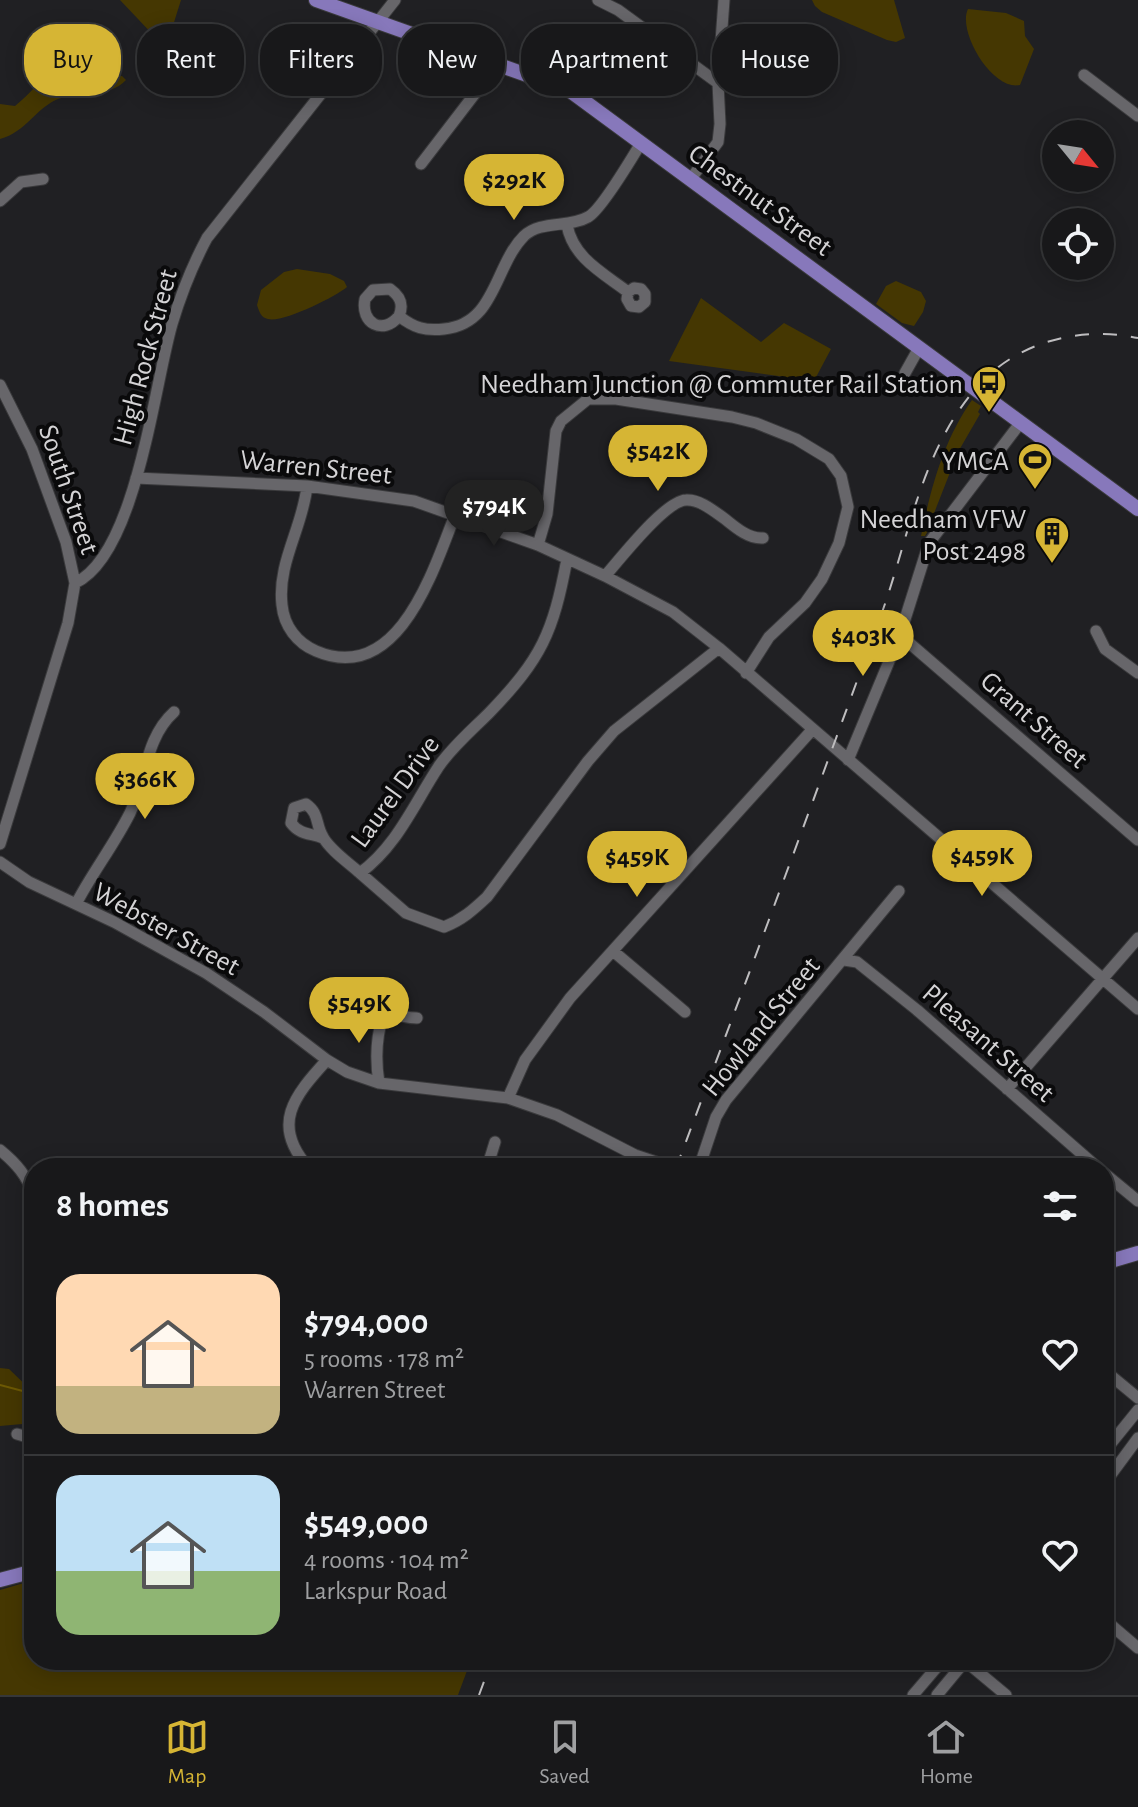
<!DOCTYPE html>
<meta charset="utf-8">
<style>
body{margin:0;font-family:"Alegreya Sans",sans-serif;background:#212123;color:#f1f3f6;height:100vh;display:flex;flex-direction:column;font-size:30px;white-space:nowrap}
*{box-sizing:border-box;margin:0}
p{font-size:26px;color:#9fa0a2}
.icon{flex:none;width:44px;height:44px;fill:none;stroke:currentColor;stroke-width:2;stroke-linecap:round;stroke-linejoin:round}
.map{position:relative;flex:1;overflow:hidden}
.drawer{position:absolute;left:24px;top:1158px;width:1090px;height:512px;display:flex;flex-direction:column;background:#18181a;border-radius:32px;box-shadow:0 4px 20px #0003,0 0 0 2px #363739}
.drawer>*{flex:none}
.hud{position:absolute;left:24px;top:24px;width:1090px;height:72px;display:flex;gap:16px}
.needle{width:52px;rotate:120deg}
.fabs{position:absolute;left:1042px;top:120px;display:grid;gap:16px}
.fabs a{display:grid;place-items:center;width:72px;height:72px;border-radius:50%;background:#18181a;box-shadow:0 4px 20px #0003,0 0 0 2px #363739;font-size:40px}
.price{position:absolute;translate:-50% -68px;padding:0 18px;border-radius:28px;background:#d6b534;color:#111;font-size:26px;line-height:52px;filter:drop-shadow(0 2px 4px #0008)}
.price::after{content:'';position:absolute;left:50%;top:48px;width:24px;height:18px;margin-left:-12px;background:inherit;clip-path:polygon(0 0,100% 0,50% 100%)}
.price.current{background:#222;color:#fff}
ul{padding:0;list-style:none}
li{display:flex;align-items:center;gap:24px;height:200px;padding:0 32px}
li+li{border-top:2px solid #363739}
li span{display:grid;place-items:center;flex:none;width:224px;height:160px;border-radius:24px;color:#555}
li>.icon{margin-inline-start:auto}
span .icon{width:96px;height:96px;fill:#fffc;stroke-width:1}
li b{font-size:34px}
h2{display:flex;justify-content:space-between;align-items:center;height:96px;padding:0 32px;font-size:34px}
.pill{padding:0 28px;border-radius:32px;background:#18181a;box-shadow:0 4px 20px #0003,0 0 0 2px #363739;font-size:28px;line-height:72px}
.pill.current{background:#d6b534;color:#111}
.tab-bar{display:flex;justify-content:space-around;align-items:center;height:112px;border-top:2px solid #363739;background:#18181a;font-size:22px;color:#9fa0a2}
.tab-bar a{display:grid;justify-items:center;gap:4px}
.tab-bar .current{color:#d6b534}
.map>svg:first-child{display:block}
</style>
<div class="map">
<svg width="1138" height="1695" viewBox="0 0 1138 1695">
<rect width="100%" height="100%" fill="#202023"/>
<path fill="#453702" d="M120,0H181L170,35L163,38H156Z
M812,0H894L905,38L896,42L887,40L822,12L815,6Z
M968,9L1006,13L1024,21L1025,36L1034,49L1020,85C992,91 957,31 968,9Z
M67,74L102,78L115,75L122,76L126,80C108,99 80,91 58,99C36,108 26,132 0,139V104L15,106C37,89 36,77 67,74Z
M297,269L330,274L344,281L347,287C335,297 283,323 268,319C261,318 259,311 257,305L261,290L284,272Z
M896,281L921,292L926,301L923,312L914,326L902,323L876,304L886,286Z
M701,298L761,342L784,323L831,349L814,381L669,361Z
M972,400L981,406L978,412L980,414L958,452L931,521L933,522L925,536H921C931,488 943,441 972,400Z
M0,1368L9,1369L34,1393V1423L0,1426Z
M34,1580V1660H471L458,1695H0V1590Z"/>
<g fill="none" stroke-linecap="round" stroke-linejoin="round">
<path stroke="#6d5904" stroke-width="2" d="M0,1385L34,1394"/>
<defs>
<path id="minor" d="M598,0L618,10L718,83L720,124L718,142L690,180
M1084,75L1138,116
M718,83L724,0
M421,164L477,91L493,62
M0,201L21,182L43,179
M567,225C573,258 603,273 628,292L634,288L641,289L645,294V302L639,307L631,306L627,299L628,292
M399,316C404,304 400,296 390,289L373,290L365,299C360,323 383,336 399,316C414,328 425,331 444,329C496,324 494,266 524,236C541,220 569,228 588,217C600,211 632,158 641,143
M905,373L919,348
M0,385L32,449L66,542L75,583L68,623L0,844
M136,478L307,486L414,501L538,545L605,576L673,612L719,648L1138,1009
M307,486C303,527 277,563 282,605C284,626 297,643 316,651C398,686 433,571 455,515
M538,545L547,514L556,431L561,421L588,399H616L732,417L756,423L796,439L829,459L841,476L848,507L839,543L822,579L805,603L769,637L746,673
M567,559C553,633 542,658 489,713C472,730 453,746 439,766C414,804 397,846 360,873L406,913L444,927C462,920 473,910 487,897L588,761L614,731L719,648
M605,576C621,558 665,501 686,500C700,499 715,512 725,519C736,528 749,539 763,538
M75,583C136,555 154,386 172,324C181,294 192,266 207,238L395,0
M1096,631L1105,649L1138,673
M900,635L1138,840
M848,760L900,635L929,543L1021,422
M323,838C310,833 300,835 291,823L294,808L306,804C320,814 315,824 323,837C330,850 349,863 360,873
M0,862L29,882L114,922L206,973L264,1012L327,1060L347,1072L379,1083L508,1098L557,1115L635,1155L665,1165
M76,904C92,873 114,845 130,813C146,780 145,738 174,712
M613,951L685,1012
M844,960L857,962L917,1010L1098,1168
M366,998C382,1008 398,1018 417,1018
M379,1083C375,1058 376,1034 385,1010
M1007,1089L1138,938
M508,1098L525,1060L570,998L812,730
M0,1150C17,1164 26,1175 34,1195
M309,1168C270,1125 294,1096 327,1060
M487,1168L495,1142
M699,1168L716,1117L726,1100L899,891
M1104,1173L1138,1201
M1104,1370L1138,1398
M17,1434L34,1439
M1104,1452L1138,1410
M1104,1484L1138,1438
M1104,1619L1138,1648
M964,1660L1006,1695
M913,1695L943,1660
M937,1695L966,1660"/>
<path id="major" d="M316,0L569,90L1138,509
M1104,1263L1138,1253
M0,1580L34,1571"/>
</defs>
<use href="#minor" stroke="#3a3a3c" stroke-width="13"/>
<use href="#major" stroke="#3a3a3c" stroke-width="16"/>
<use href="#minor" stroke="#67666a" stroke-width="11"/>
<use href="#major" stroke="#8778bb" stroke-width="14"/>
<path stroke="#bebdbf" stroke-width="2" stroke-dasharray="14 14" stroke-linecap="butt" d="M676,1168C745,985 813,802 880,618C909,539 920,451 978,386C1018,341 1081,326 1138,338
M479,1695L492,1660"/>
</g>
<defs>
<symbol id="bus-pin" viewBox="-11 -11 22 30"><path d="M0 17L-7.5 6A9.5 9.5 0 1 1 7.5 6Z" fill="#d6b534" stroke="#0a0a0b"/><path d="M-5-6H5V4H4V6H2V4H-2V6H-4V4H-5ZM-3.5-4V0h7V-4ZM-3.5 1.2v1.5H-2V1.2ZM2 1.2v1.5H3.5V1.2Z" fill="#111"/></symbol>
<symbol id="stadium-pin" viewBox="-11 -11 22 30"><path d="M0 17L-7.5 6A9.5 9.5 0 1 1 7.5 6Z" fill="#d6b534" stroke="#0a0a0b"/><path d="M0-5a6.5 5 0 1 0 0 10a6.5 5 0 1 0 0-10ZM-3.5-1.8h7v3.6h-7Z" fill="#111"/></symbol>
<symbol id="building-pin" viewBox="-11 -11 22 30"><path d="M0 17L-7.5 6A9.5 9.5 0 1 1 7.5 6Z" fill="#d6b534" stroke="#0a0a0b"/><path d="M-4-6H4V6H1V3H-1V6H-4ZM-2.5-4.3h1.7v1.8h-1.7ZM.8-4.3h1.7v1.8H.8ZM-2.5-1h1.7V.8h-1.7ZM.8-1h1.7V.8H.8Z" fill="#111"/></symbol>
</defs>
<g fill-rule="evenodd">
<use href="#bus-pin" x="969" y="363" width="40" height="54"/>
<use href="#stadium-pin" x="1015" y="440" width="40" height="54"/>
<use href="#building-pin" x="1032" y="514" width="40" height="54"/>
</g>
<g text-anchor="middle" stroke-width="8" stroke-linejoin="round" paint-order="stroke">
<g font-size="28" fill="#d4d3d5" stroke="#0a0a0b">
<text transform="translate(761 199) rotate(36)" y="10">Chestnut Street</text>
<text transform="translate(144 357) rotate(-75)" y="10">High Rock Street</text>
<text transform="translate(316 466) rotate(6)" y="10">Warren Street</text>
<text transform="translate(70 489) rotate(71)" y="10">South Street</text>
<text transform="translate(1035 719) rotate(41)" y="10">Grant Street</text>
<text transform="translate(394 791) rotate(-54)" y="10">Laurel Drive</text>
<text transform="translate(167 928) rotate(29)" y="10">Webster Street</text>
<text transform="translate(760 1026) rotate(-51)" y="10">Howland Street</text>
<text transform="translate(989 1042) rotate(41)" y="10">Pleasant Street</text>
</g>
<g font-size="28" fill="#d4d3d5" stroke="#0a0a0b" text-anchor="end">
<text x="963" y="393">Needham Junction @ Commuter Rail Station</text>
<text x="1009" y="470">YMCA</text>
<text x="1026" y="528">Needham VFW<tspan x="1026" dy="32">Post 2498</tspan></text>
</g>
</g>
</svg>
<div class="fabs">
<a><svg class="needle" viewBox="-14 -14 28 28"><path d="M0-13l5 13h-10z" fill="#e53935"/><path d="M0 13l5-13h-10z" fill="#9fa0a2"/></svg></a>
<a><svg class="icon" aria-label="locate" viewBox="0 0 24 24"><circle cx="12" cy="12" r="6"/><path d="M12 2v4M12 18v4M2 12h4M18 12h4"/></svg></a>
</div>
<b class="price" style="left:514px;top:222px">$292K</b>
<b class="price" style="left:658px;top:493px">$542K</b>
<b class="price current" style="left:494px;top:548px">$794K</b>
<b class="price" style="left:863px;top:678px">$403K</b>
<b class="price" style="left:145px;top:821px">$366K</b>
<b class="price" style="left:982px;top:898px">$459K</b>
<b class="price" style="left:637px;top:899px">$459K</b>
<b class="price" style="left:359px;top:1045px">$549K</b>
<div class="hud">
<a class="pill current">Buy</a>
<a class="pill">Rent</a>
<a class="pill">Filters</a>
<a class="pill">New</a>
<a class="pill">Apartment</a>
<a class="pill">House</a>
</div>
<section class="drawer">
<h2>8 homes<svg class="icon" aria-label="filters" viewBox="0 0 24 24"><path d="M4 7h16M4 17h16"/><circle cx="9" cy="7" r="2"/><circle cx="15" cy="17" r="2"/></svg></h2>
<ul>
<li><span style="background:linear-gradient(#ffd9b3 70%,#c2b280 0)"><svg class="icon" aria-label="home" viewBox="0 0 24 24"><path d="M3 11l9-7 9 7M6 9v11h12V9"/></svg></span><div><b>$794,000</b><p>5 rooms · 178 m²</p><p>Warren Street</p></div><svg class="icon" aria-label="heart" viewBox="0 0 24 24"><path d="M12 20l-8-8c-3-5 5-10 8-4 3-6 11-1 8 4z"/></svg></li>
<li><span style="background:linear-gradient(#bfe0f5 60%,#8fb573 0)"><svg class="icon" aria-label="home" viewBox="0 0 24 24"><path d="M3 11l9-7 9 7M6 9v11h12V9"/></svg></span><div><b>$549,000</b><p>4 rooms · 104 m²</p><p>Larkspur Road</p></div><svg class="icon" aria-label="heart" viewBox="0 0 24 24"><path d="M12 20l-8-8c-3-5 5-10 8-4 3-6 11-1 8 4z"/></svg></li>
</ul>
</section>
</div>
<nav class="tab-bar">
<a class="current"><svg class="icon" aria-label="map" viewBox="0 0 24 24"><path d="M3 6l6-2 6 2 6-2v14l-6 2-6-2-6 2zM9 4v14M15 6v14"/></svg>Map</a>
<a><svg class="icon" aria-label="saved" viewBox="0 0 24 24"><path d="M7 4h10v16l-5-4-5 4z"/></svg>Saved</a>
<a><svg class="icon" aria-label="home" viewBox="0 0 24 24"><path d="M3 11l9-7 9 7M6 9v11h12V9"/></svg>Home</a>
</nav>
